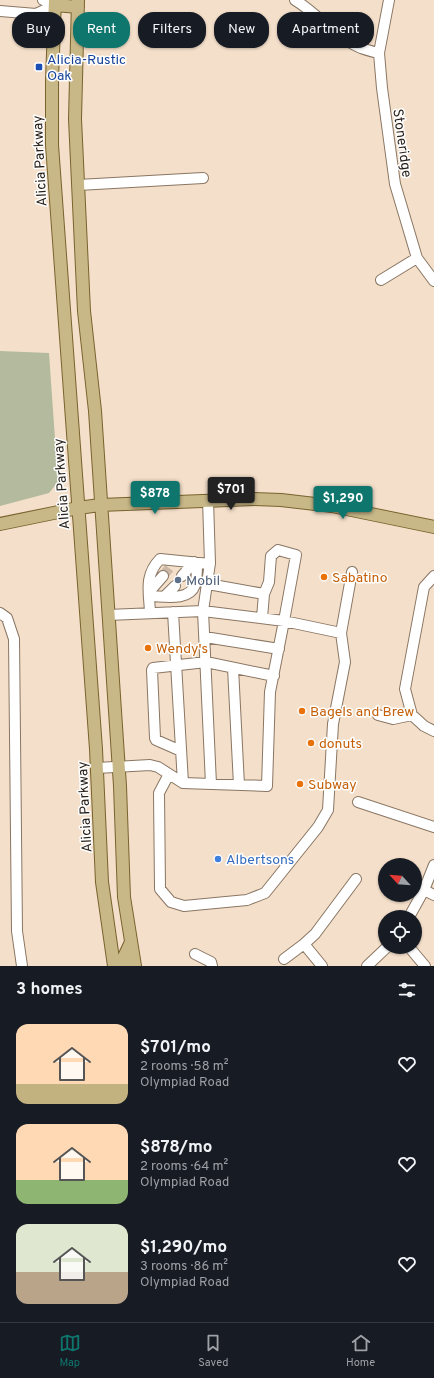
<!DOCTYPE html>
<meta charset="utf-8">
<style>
body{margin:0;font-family:Overpass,sans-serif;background:#242831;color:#f1f3f6;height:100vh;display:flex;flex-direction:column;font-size:15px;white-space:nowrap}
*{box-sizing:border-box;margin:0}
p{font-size:13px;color:#9ea1a6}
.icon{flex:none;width:22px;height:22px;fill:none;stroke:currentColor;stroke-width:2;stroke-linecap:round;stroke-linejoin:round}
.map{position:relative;height:966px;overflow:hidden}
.sheet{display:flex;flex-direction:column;background:#171b24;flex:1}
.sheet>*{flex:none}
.top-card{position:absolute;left:12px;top:12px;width:410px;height:36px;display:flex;gap:8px}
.needle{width:26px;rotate:296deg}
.tools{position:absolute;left:378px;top:858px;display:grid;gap:8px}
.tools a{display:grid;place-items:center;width:44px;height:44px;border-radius:50%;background:#171b24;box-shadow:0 1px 3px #0004;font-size:20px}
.price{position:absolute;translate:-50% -34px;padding:0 9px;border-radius:4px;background:#0f766e;color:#fff;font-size:13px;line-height:26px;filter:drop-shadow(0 1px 2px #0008)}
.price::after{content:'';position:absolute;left:50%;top:24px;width:12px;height:9px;margin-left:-6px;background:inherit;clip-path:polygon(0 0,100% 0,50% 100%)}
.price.current{background:#222;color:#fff}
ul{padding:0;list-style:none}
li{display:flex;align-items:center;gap:12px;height:100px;padding:0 16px}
li span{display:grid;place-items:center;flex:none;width:112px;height:80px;border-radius:12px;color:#555}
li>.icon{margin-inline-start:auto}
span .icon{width:48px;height:48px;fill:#fffc;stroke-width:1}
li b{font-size:17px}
h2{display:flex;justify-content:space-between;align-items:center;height:48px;padding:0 16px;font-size:17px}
.tag{padding:0 14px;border-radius:16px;background:#171b24;box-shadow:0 1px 3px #0004;font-size:14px;line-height:36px}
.tag.current{background:#0f766e;color:#fff}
.tabs{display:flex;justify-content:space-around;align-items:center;height:56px;border-top:1px solid #363941;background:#171b24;font-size:11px;color:#9ea1a6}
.tabs a{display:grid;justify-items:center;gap:2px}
.tabs .current{color:#0f766e}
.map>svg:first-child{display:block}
</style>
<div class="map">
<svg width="434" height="966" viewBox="0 0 434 966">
<rect width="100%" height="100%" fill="#f4dfca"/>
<path fill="#b3ba9d" d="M0,351L49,353L58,482L49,493L0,506Z"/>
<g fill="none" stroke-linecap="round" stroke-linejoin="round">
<path stroke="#cbb8a6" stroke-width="10" stroke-dasharray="10 5" stroke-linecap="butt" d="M163,576L171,566"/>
<defs>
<path id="minor" d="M43,0L55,5
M295,0C318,14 336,38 361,48C367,50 373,52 379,53
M389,0L379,53L382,88L395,184L417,258L434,281
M0,11L36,14L55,5
M78,185L203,178
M381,280L417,258
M208,500L210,563L203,611L211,784
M182,576L194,562
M149,592L163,576
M149,596C163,596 189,602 195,585C197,579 197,570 197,563
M165,596L175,586
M150,612C149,591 144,576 160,559L210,564
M173,612L183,783
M0,613L7,618L14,639L17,931L22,966
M262,618L264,594
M341,633L352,572
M205,637L279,649
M233,668L239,785
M378,715L393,719L412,715L424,726L434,731
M412,715L405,689L424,587L434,576
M181,751L156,740L155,738L152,670L153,668L206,662L274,676
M97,768L150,765L158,767L183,783L267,786L270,692L284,621L203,611L108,615
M169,774L159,793L160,889L171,902L184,906L247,900L265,893L318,827L328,810L333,724L345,662L341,633L284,621L296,555L278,550L271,556L269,582L264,594L208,584
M358,802L434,827
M424,890L434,895
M409,917L424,890L434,865
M304,944L322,966
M409,947L425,966
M195,954L211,962L212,966
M284,959L304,944L315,934L356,879
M367,966L387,947"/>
<path id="major" d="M55,0L52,80V145L96,749L102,882L114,966
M78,0L75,119L84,311L95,411L120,786L124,897L135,966
M55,5L78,7
M0,524L78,508L100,505L254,499L281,500L332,506L434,527
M124,966L123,959L131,942"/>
</defs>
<use href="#minor" stroke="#897663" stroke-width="12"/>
<use href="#major" stroke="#78632d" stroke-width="14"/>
<use href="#minor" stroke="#fff" stroke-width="10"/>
<use href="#major" stroke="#c8b888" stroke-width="12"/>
</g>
<rect fill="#1a4fb4" stroke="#fff" stroke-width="1.5" x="35" y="63" width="8" height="8" rx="2"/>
<g fill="#e8710a" stroke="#fff" stroke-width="1.5">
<circle cx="324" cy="577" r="4"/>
<circle cx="148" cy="648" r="4"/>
<circle cx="302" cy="711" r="4"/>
<circle cx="311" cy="743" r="4"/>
<circle cx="300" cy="784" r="4"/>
</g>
<circle fill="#5c6f8a" stroke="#fff" stroke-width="1.5" cx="178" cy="580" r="4"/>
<circle fill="#3f7fe0" stroke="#fff" stroke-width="1.5" cx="218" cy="859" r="4"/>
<g text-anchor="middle" stroke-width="3" stroke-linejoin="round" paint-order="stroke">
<g font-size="14" fill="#164399" stroke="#fff" text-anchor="start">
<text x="47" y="64">Alicia-Rustic<tspan x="47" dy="16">Oak</tspan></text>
</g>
<g font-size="14" fill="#261e17" stroke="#fff">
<text transform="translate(403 143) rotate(82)" y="5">Stoneridge</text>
<text transform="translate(39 161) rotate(-93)" y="5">Alicia Parkway</text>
<text transform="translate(61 484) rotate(-94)" y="5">Alicia Parkway</text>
<text transform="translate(84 807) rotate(-93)" y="5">Alicia Parkway</text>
</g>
<g font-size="14" fill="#c56008" stroke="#fff" text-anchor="start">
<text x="332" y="582">Sabatino</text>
<text x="156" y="653">Wendy's</text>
<text x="310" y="716">Bagels and Brew</text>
<text x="319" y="748">donuts</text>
<text x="308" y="789">Subway</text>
</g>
<g font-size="14" fill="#4e5e75" stroke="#fff" text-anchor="start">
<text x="186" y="585">Mobil</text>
</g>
<g font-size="14" fill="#366cbe" stroke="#fff" text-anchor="start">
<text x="226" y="864">Albertsons</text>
</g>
</g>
</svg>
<div class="tools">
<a><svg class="needle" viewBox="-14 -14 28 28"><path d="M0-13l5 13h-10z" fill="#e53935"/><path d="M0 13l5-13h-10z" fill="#9ea1a6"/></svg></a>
<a><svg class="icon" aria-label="locate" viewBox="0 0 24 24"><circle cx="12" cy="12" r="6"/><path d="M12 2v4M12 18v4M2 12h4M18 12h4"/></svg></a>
</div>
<b class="price current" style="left:231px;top:511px">$701</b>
<b class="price" style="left:155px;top:515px">$878</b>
<b class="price" style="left:343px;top:520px">$1,290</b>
<div class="top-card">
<a class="tag">Buy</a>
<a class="tag current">Rent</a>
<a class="tag">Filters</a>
<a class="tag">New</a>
<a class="tag">Apartment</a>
</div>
</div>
<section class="sheet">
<h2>3 homes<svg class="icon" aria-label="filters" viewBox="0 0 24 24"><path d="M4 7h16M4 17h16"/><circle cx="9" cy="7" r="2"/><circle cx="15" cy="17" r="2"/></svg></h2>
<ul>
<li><span style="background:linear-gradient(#ffd9b3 75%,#c2b280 0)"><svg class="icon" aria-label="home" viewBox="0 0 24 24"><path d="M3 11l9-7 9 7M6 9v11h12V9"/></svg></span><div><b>$701/mo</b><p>2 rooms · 58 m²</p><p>Olympiad Road</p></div><svg class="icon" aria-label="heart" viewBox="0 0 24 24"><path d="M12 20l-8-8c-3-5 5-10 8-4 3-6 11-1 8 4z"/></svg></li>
<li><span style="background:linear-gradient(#ffd9b3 70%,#8fb573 0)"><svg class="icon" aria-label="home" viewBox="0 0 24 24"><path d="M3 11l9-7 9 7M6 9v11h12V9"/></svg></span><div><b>$878/mo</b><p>2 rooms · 64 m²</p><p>Olympiad Road</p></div><svg class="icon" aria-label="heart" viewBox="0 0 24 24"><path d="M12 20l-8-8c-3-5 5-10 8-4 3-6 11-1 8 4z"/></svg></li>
<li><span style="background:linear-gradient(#dfe7d0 60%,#b9a48a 0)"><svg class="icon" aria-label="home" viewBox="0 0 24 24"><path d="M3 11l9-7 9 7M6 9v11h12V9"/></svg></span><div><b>$1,290/mo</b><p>3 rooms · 86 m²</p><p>Olympiad Road</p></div><svg class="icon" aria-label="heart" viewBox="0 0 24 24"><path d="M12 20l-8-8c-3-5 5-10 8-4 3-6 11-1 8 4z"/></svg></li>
</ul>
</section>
<nav class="tabs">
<a class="current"><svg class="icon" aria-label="map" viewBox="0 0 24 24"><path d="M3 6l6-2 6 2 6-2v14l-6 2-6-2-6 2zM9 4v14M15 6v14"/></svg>Map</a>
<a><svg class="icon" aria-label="saved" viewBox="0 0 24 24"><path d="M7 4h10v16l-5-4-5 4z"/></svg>Saved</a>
<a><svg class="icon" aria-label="home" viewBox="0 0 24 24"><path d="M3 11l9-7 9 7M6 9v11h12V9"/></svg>Home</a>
</nav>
